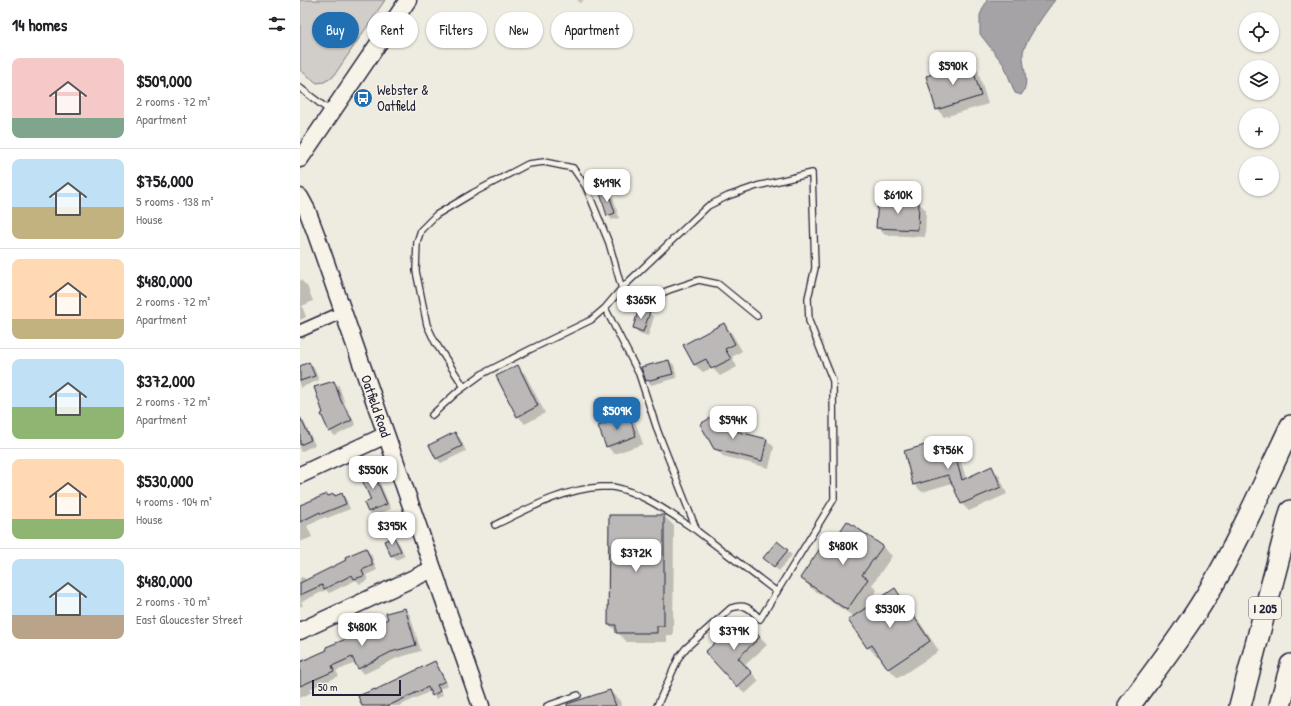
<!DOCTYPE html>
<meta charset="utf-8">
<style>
body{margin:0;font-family:"Patrick Hand",sans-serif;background:#f6f6f6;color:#202124;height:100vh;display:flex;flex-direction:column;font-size:15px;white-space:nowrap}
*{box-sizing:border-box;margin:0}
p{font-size:13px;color:#757577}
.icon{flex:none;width:22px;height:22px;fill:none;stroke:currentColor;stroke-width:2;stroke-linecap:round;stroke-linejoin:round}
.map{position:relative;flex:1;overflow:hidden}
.panel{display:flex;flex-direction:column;background:#fff;width:300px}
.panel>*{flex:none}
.hud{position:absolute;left:12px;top:12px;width:380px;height:36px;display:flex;gap:8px}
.buttons{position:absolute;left:939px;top:12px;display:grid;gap:8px}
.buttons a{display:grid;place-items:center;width:40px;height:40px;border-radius:50%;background:#fff;box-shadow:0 1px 3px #0004;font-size:20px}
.scale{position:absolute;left:12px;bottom:10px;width:89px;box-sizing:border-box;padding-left:4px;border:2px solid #22223b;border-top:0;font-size:11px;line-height:14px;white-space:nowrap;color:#22223b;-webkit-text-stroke:3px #f7f3e8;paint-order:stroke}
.price{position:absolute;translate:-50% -34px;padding:0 9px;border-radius:8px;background:#fff;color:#222;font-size:13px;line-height:26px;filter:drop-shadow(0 1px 2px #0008)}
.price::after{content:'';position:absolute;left:50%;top:24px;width:12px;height:9px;margin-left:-6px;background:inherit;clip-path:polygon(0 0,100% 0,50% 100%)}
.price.current{background:#1f6fb2;color:#fff}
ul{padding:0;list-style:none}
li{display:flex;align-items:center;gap:12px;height:100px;padding:0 12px}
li+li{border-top:1px solid #e0e0e0}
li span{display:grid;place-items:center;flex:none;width:112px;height:80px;border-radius:8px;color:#555}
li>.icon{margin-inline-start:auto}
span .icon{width:48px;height:48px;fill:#fffc;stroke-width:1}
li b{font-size:17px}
h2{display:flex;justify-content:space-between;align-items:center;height:48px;padding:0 12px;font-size:17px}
.tag{padding:0 14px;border-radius:18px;background:#fff;box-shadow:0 1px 3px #0004;font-size:14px;line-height:36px}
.tag.current{background:#1f6fb2;color:#fff}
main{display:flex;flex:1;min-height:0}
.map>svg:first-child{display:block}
</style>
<main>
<section class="panel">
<h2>14 homes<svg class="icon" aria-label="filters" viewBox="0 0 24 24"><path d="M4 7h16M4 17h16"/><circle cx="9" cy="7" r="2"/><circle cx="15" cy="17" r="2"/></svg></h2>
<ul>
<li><span style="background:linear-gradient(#f6c9c9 75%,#7fa58c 0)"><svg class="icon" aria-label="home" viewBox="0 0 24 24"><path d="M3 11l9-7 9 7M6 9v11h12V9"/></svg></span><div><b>$509,000</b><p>2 rooms · 72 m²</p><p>Apartment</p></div></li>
<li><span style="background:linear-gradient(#bfe0f5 60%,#c2b280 0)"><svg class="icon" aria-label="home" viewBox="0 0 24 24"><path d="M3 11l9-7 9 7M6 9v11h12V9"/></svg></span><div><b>$756,000</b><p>5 rooms · 138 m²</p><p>House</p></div></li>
<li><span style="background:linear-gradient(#ffd9b3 75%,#c2b280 0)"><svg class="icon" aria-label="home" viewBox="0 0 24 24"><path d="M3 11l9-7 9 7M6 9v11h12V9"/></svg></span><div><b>$480,000</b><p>2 rooms · 72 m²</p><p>Apartment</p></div></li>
<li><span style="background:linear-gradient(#bfe0f5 60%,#8fb573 0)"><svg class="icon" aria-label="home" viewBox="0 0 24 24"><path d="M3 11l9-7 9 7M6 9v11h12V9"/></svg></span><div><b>$372,000</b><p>2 rooms · 72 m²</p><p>Apartment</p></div></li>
<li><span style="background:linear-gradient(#ffd9b3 75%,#8fb573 0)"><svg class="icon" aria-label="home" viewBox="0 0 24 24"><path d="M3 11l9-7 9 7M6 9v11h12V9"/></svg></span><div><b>$530,000</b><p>4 rooms · 104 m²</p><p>House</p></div></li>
<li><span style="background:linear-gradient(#bfe0f5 70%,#b9a48a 0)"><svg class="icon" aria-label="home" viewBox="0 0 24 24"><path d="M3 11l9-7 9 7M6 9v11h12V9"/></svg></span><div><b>$480,000</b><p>2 rooms · 70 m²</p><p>East Gloucester Street</p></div></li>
</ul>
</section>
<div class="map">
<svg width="991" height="706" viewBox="0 0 991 706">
<rect width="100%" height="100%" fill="#eeebe1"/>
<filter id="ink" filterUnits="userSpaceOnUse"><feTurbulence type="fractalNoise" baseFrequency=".025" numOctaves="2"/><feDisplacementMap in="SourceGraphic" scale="8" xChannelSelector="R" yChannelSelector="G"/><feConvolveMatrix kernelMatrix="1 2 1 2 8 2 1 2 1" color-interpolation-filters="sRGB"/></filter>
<g filter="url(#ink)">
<path fill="#d1cdc9" stroke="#7a7882" d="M0,0H85L33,77L24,82L17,83L0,70Z"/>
<path fill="#a6a3a6" stroke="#716f7b" d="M687,0H755C747,10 724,42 723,53C722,66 731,84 721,95L715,93L704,65L680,34V15Z"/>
<path fill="#0003" d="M277,0H284L280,3Z
M671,64L678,71L688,104L644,117L637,109Z
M308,192L313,197L319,218L312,220L308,215Z
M579,200L619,203L626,210L625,237L585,235L577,227Z
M0,279L7,286L13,301L2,306L6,317L0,320Z
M349,313L354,317L348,336L339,333L334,328Z
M424,325L431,332L442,351L432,357L437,367L420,376L412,368L403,372L395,365L385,345Z
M369,361L374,365L377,378L351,385L347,380Z
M9,363L14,368L19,380L0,388V367Z
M218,367L225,374L245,413L225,424L218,416Z
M34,382L39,386L46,407L56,425L35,436L30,431L24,414Z
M419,414L426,422L432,431L467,440L474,447L469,468L423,456L415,448Z
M329,416L336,424L343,444L314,454L307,446Z
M0,418L4,422L15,445L0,452Z
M155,434L160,438L166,451L141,463L136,458Z
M650,439L657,447L666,479L691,468L699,475L707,494L669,511L662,504L652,483L622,492L614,484Z
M71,469L76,473L91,509L74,516L69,512L65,503L72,500Z
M41,494L46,499L50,509L27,518L25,517L7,526L12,537L0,542V506Z
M364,516L374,526L373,635H367V642H327L310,625Z
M94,538L99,543L105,556L96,560L92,555Z
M582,546L592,556L572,585L577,590L563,611L595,590L605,600L639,651L598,678L589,669L580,655L578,657L568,647L554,617L511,588L501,578L527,552Z
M66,550L71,554L77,570L66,575L68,580L60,584L56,580L29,593L26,590L1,602L3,605L0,607V578L3,577L7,581Z
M487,551L492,555L479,571L469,562Z
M105,609L110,615L121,651L97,658L64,674L58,668L56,663L36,671L39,676L10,689L12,692L0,698V663L29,650L89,619Z
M450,627L467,645L445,665L459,681L445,694L407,652Z
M134,662L138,666L148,685L140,689L143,695L136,699L131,691L99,706H63L76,691Z
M310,691L320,701L321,706H265Z"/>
<path fill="#bbb8b7" stroke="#22223b" d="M671,63L681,96L636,110L626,76Z
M308,191L315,213L307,216L300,193Z
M578,199L619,202L618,230L576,228Z
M339,308L350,312L343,332L333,328Z
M424,323L435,344L425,349L431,359L411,369L406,359L394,365L383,345Z
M369,360L373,374L346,381L341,367Z
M9,362L15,376L0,381V366Z
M218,365L238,406L217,417L196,376Z
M34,381L41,401L52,420L29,432L21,414L23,413L14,387Z
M419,413L428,429L467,439L462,461L414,449L400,424Z
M329,415L336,436L306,447L298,426Z
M0,417L11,440L0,445Z
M155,432L162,446L136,459L129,445Z
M650,438L662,480L692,466L701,487L661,504L648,475L613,485L604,451Z
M71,467L87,504L68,512L64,503L71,500L59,473Z
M42,493L46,504L21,514L20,512L0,522V505L27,494L28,496L34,494L35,496Z
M309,515H364V626H357V633H316V625H308Z
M547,521L583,546L562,575L568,579L547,610L500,578L521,547L527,551Z
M94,537L101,551L91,556L84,541Z
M477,541L488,550L474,567L463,558Z
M66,548L73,565L62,570L64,576L54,579L52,575L24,589L22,585L0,595V583L46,560L45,557Z
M595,588L630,641L588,669L572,645L567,648L548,620Z
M105,608L116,645L91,652L58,669L52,657L32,666L34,671L0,686V662L27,650L26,647L46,639L88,619L86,613Z
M443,618L460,637L438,658L452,673L437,687L405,652Z
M135,661L145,681L137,685L140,691L132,696L128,687L88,706H62L58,696L75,689V690Z
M310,690L316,706H267V704Z"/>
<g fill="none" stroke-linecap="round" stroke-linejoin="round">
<defs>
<path id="lane" d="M0,88L30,111
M305,308L339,374L358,432L397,531L477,592
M164,387L135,342L127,325L116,271L117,242L121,230L136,215L173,193L228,164L244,162L273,168L286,187L309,243L325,300L336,304L369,290L399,280L418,284L457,316
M132,415L156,393L182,374L231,349L291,320L305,308L321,289L408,206L428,196L457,186L512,173L515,268L508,298L509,321L533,381L534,499L460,619C450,609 447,603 431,608L386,648L379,657L357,706
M195,525C228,509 263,489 301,487C304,487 309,487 313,487C344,493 371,514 397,531
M247,706L278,695"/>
<path id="street" d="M0,331L43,312"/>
<path id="secondary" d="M0,159L108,0
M0,197L7,210L16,234L181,706
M0,475L86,435
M0,631L133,569"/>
<path id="highway" d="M829,706C859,665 890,625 915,581C944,531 966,478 991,426
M940,706L991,511
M980,706L991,665"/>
</defs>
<use href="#lane" stroke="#22223b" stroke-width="8"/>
<use href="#street" stroke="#22223b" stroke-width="14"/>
<use href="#secondary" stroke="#22223b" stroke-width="19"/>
<use href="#highway" stroke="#22223b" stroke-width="24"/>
<use href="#lane" stroke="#f7f3e8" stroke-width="5.5"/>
<use href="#street" stroke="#f7f3e8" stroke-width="11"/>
<use href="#secondary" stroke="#f7f3e8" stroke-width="16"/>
<use href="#highway" stroke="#f7f3e8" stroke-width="21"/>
</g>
</g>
<defs>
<symbol id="bus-disc" viewBox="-11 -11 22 22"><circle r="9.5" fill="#1f6fb2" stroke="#f7f3e8"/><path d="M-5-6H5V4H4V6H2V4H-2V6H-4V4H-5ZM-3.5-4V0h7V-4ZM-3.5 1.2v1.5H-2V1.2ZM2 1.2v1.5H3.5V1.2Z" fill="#fff"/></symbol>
</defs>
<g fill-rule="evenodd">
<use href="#bus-disc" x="52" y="87" width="22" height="22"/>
</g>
<g text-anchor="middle" stroke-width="3" stroke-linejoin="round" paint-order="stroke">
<rect fill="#f7f3e8" stroke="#62616f" stroke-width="1" x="949" y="597" width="32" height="22" rx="3"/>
<g font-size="13" font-weight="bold" fill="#22223b">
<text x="965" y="613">I 205</text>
</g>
<g font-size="14" fill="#22223b" stroke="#f7f3e8" text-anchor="start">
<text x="77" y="95">Webster &amp;<tspan x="77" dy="16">Oatfield</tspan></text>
</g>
<g font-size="14" fill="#22223b" stroke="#f7f3e8">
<text transform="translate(76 406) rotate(71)" y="5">Oatfield Road</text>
</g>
</g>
</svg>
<div class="buttons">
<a><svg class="icon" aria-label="locate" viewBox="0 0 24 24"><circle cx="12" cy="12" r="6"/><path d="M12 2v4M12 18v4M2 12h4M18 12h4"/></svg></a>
<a><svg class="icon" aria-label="layers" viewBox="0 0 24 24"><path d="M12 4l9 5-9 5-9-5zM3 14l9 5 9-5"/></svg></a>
<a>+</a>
<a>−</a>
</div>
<div class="scale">50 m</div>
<b class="price" style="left:653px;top:86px">$590K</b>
<b class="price" style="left:307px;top:203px">$419K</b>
<b class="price" style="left:598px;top:215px">$610K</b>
<b class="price" style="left:341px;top:320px">$365K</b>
<b class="price current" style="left:317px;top:431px">$509K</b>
<b class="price" style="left:433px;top:440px">$594K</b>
<b class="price" style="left:648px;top:470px">$756K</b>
<b class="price" style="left:73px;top:490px">$550K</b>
<b class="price" style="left:92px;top:546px">$395K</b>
<b class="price" style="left:543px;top:566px">$480K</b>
<b class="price" style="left:336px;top:573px">$372K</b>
<b class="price" style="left:590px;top:629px">$530K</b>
<b class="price" style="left:62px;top:647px">$480K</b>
<b class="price" style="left:434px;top:651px">$379K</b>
<div class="hud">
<a class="tag current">Buy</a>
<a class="tag">Rent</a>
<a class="tag">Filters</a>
<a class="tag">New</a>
<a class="tag">Apartment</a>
</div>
</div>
</main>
